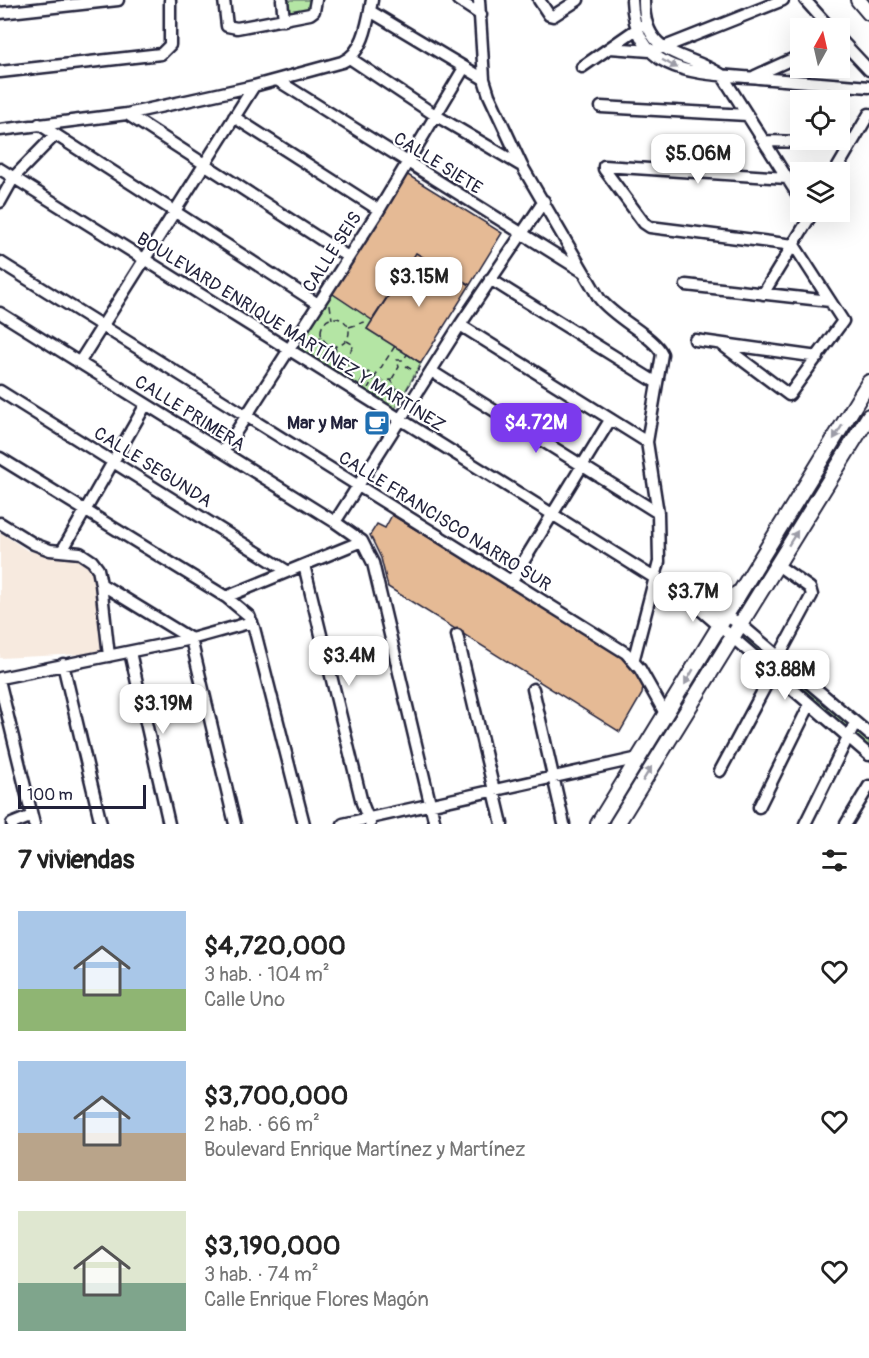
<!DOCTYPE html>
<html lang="es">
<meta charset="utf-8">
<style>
body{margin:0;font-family:Pangolin,sans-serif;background:#f2f2f2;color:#222;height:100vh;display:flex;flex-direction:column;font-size:22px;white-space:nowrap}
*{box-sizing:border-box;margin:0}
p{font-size:20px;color:#767676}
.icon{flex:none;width:33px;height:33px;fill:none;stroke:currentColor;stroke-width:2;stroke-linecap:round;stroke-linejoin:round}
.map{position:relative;height:824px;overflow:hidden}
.sheet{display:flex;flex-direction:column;background:#fff;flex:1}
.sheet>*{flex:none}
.needle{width:39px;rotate:8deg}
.tools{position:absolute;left:790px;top:18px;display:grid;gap:12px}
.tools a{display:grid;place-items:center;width:60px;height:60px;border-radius:0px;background:#fff;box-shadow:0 6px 24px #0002;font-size:30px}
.scale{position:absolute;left:18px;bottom:15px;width:128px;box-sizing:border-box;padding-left:6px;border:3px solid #22223b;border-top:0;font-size:16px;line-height:21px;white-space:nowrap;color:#22223b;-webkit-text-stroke:4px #fff;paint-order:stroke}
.price{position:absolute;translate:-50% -51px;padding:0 14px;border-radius:12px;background:#fff;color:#222;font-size:20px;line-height:39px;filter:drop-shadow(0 2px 3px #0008)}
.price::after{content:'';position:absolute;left:50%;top:36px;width:18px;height:14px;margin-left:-9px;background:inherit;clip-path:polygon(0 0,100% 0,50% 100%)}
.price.active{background:#7c3aed;color:#fff}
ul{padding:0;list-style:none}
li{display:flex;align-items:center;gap:18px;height:150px;padding:0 18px}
li span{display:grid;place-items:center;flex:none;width:168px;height:120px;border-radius:0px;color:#555}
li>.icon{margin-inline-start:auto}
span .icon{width:72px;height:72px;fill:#fffc;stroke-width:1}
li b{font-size:26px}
h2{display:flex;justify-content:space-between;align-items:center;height:72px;padding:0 18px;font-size:26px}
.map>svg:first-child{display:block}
</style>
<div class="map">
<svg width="869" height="824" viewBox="0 0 869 824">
<rect width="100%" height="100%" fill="#fff"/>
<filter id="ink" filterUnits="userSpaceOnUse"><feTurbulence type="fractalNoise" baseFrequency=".0167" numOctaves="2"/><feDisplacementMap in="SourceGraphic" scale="12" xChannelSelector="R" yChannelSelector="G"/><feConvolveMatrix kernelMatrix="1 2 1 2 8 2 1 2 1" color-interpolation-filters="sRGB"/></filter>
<g filter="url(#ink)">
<path fill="#f7eadf" d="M0,532L28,551L75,554L95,566L103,653L0,658Z"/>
<path fill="#b4e5a4" stroke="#6b8470" stroke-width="1.5" d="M287,0H312L310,10L288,13Z
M330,292L372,320L367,329L421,363L395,409L296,346Z
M744,632L869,739V747L739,636Z"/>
<path fill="#e5ba95" stroke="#22223b" stroke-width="1.5" d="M403,172L502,233L470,285L416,253L372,320L330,292Z
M416,253L470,285L421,363L367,329Z
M392,515L631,661L643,686L642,694L620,732L388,587L381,558L370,535L377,524L385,528Z"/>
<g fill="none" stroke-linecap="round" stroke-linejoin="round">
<defs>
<path id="minor" d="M224,0L227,26L237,28L310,14L314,11L316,0
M282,0L284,20
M458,0L481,15
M479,0L484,79L489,95L522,166L599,298C615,319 654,336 662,354L647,442L658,513L659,562L634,658
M539,0L549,15L553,16L578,0
M632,0C635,78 701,73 759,78C796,81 832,84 869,87
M644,0C643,59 688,52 722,75L801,200
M805,0L830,28
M370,11L484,79
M0,13L118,0
M840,39L869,70
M610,48L650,51L662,48L783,0
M351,59L435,115L520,165
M582,67L641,26
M0,72L161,54L170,45V0
M755,76L801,55
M277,80L582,271
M601,107L747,115
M127,114L348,257
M234,117L379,210
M39,124L318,304
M0,130L127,114L254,86L342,62C364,53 368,21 372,0
M764,141L851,143
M0,169L688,599L869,755
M835,172L869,114
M0,202L14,177L55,135
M0,262L626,653L640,669L666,715
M490,279L657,383
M686,285L830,301
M763,294L813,212
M0,313L335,522L362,541L373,563L435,824
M460,325L647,442
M695,340L818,357
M721,344L789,395L843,321L794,245L650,227L644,223L604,169V166L787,178
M79,363L254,86
M431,371L658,513
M0,391L287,571
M223,452L379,210L464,68
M0,458L226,597L249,616L254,628L304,824
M335,522L460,325L544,201
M0,523L34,544L50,550L80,553L92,561L98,569L101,584L109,656
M62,551L145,406
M776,564L810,588L812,595L779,656
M304,565L362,803L370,823
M511,582L610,420
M101,584L191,639L235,824
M226,597L362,541
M705,605L739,623L869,734
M457,635L502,824
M130,652L169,824
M63,664L101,824
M0,678L191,639L252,622
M0,684L34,824
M533,689L564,824
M720,771L773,672
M759,807L810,704
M12,824L32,816
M343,824L639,758
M805,824L855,723
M846,824L869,786"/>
<path id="major" d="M858,0L869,13
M702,604H720L738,593
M598,824L869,382
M617,824L869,416"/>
</defs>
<use href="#minor" stroke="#22223b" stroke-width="15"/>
<use href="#major" stroke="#22223b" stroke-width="18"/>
<path stroke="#22223b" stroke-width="1.5" stroke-dasharray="6 4.5" stroke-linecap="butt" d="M330,305L332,319
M321 332a14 14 0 1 1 28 0a14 14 0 1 1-28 0Z
M349,327L368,321
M306,342L322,337
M335,345L338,370
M345,361L355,379
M406,366L417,373
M340,370L354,345L347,341
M392,379L399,367L397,360H404L407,354
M360,384L368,372L375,377L368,388
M383,391L397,389L391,380L384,381
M380,395L382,381L375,377L395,346L422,364L404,394"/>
<use href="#minor" stroke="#fff" stroke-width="10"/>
<use href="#major" stroke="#fff" stroke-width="14"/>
</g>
<defs><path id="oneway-solid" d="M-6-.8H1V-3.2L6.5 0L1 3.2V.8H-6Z" transform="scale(1.5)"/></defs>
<g fill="#9c9ca7">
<use href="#oneway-solid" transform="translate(670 64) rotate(28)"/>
<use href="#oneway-solid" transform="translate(838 432) rotate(122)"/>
<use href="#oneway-solid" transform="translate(793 538) rotate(-58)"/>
<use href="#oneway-solid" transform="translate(689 677) rotate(120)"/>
<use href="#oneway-solid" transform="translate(647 774) rotate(-59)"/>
</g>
</g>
<defs>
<symbol id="cafe-square" viewBox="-11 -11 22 22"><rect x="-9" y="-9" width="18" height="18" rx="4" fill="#1f6fb2" stroke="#fff"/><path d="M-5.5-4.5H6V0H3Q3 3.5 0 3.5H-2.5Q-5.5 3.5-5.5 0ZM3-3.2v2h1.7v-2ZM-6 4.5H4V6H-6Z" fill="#fff"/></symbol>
</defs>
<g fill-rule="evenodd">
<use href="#cafe-square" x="362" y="408" width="30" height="30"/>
</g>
<g text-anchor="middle" stroke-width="4.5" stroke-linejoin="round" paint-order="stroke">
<g font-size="18" fill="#22223b" stroke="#fff">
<text transform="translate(438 163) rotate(32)" y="6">CALLE SIETE</text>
<text transform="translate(332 252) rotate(-57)" y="6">CALLE SEIS</text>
<text transform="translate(291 332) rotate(32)" y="6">BOULEVARD ENRIQUE MARTÍNEZ Y MARTÍNEZ</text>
<text transform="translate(190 413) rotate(32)" y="6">CALLE PRIMERA</text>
<text transform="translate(153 467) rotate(32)" y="6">CALLE SEGUNDA</text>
<text transform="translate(445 521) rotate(32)" y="6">CALLE FRANCISCO NARRO SUR</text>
</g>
<g font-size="18" font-weight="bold" fill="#22223b" stroke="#fff" text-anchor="end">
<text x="358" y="429">Mar y Mar</text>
</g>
</g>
</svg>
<div class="tools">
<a><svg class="needle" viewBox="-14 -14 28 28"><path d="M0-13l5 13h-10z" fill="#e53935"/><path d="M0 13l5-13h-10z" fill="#767676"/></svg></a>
<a><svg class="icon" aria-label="locate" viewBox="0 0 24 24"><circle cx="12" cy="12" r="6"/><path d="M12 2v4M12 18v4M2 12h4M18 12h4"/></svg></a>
<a><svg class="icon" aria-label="layers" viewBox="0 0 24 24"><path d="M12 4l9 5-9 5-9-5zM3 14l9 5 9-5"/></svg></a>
</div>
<div class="scale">100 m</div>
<b class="price" style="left:698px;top:185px">$5.06M</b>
<b class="price" style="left:419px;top:308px">$3.15M</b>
<b class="price active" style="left:536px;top:454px">$4.72M</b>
<b class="price" style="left:693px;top:623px">$3.7M</b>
<b class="price" style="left:349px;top:687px">$3.4M</b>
<b class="price" style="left:785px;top:701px">$3.88M</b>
<b class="price" style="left:163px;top:735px">$3.19M</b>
</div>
<section class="sheet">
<h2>7 viviendas<svg class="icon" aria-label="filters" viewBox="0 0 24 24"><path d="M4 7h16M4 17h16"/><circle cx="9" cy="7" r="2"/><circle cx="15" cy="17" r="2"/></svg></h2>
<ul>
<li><span style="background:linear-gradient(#a9c7e8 65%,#8fb573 0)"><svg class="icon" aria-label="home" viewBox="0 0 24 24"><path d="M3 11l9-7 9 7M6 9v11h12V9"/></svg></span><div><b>$4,720,000</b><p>3 hab. · 104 m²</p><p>Calle Uno</p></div><svg class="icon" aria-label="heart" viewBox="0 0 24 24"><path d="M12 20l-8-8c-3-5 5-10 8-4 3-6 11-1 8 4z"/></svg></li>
<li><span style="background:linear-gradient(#a9c7e8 60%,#b9a48a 0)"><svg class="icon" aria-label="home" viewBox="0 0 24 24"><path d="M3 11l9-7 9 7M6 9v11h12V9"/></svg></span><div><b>$3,700,000</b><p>2 hab. · 66 m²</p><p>Boulevard Enrique Martínez y Martínez</p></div><svg class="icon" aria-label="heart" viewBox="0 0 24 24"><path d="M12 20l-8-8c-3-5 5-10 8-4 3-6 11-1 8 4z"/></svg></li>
<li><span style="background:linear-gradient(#dfe7d0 60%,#7fa58c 0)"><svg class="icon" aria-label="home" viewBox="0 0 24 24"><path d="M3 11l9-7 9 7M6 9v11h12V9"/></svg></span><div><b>$3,190,000</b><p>3 hab. · 74 m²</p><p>Calle Enrique Flores Magón</p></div><svg class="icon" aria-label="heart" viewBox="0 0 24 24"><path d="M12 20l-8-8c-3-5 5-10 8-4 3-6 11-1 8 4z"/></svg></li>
</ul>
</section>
